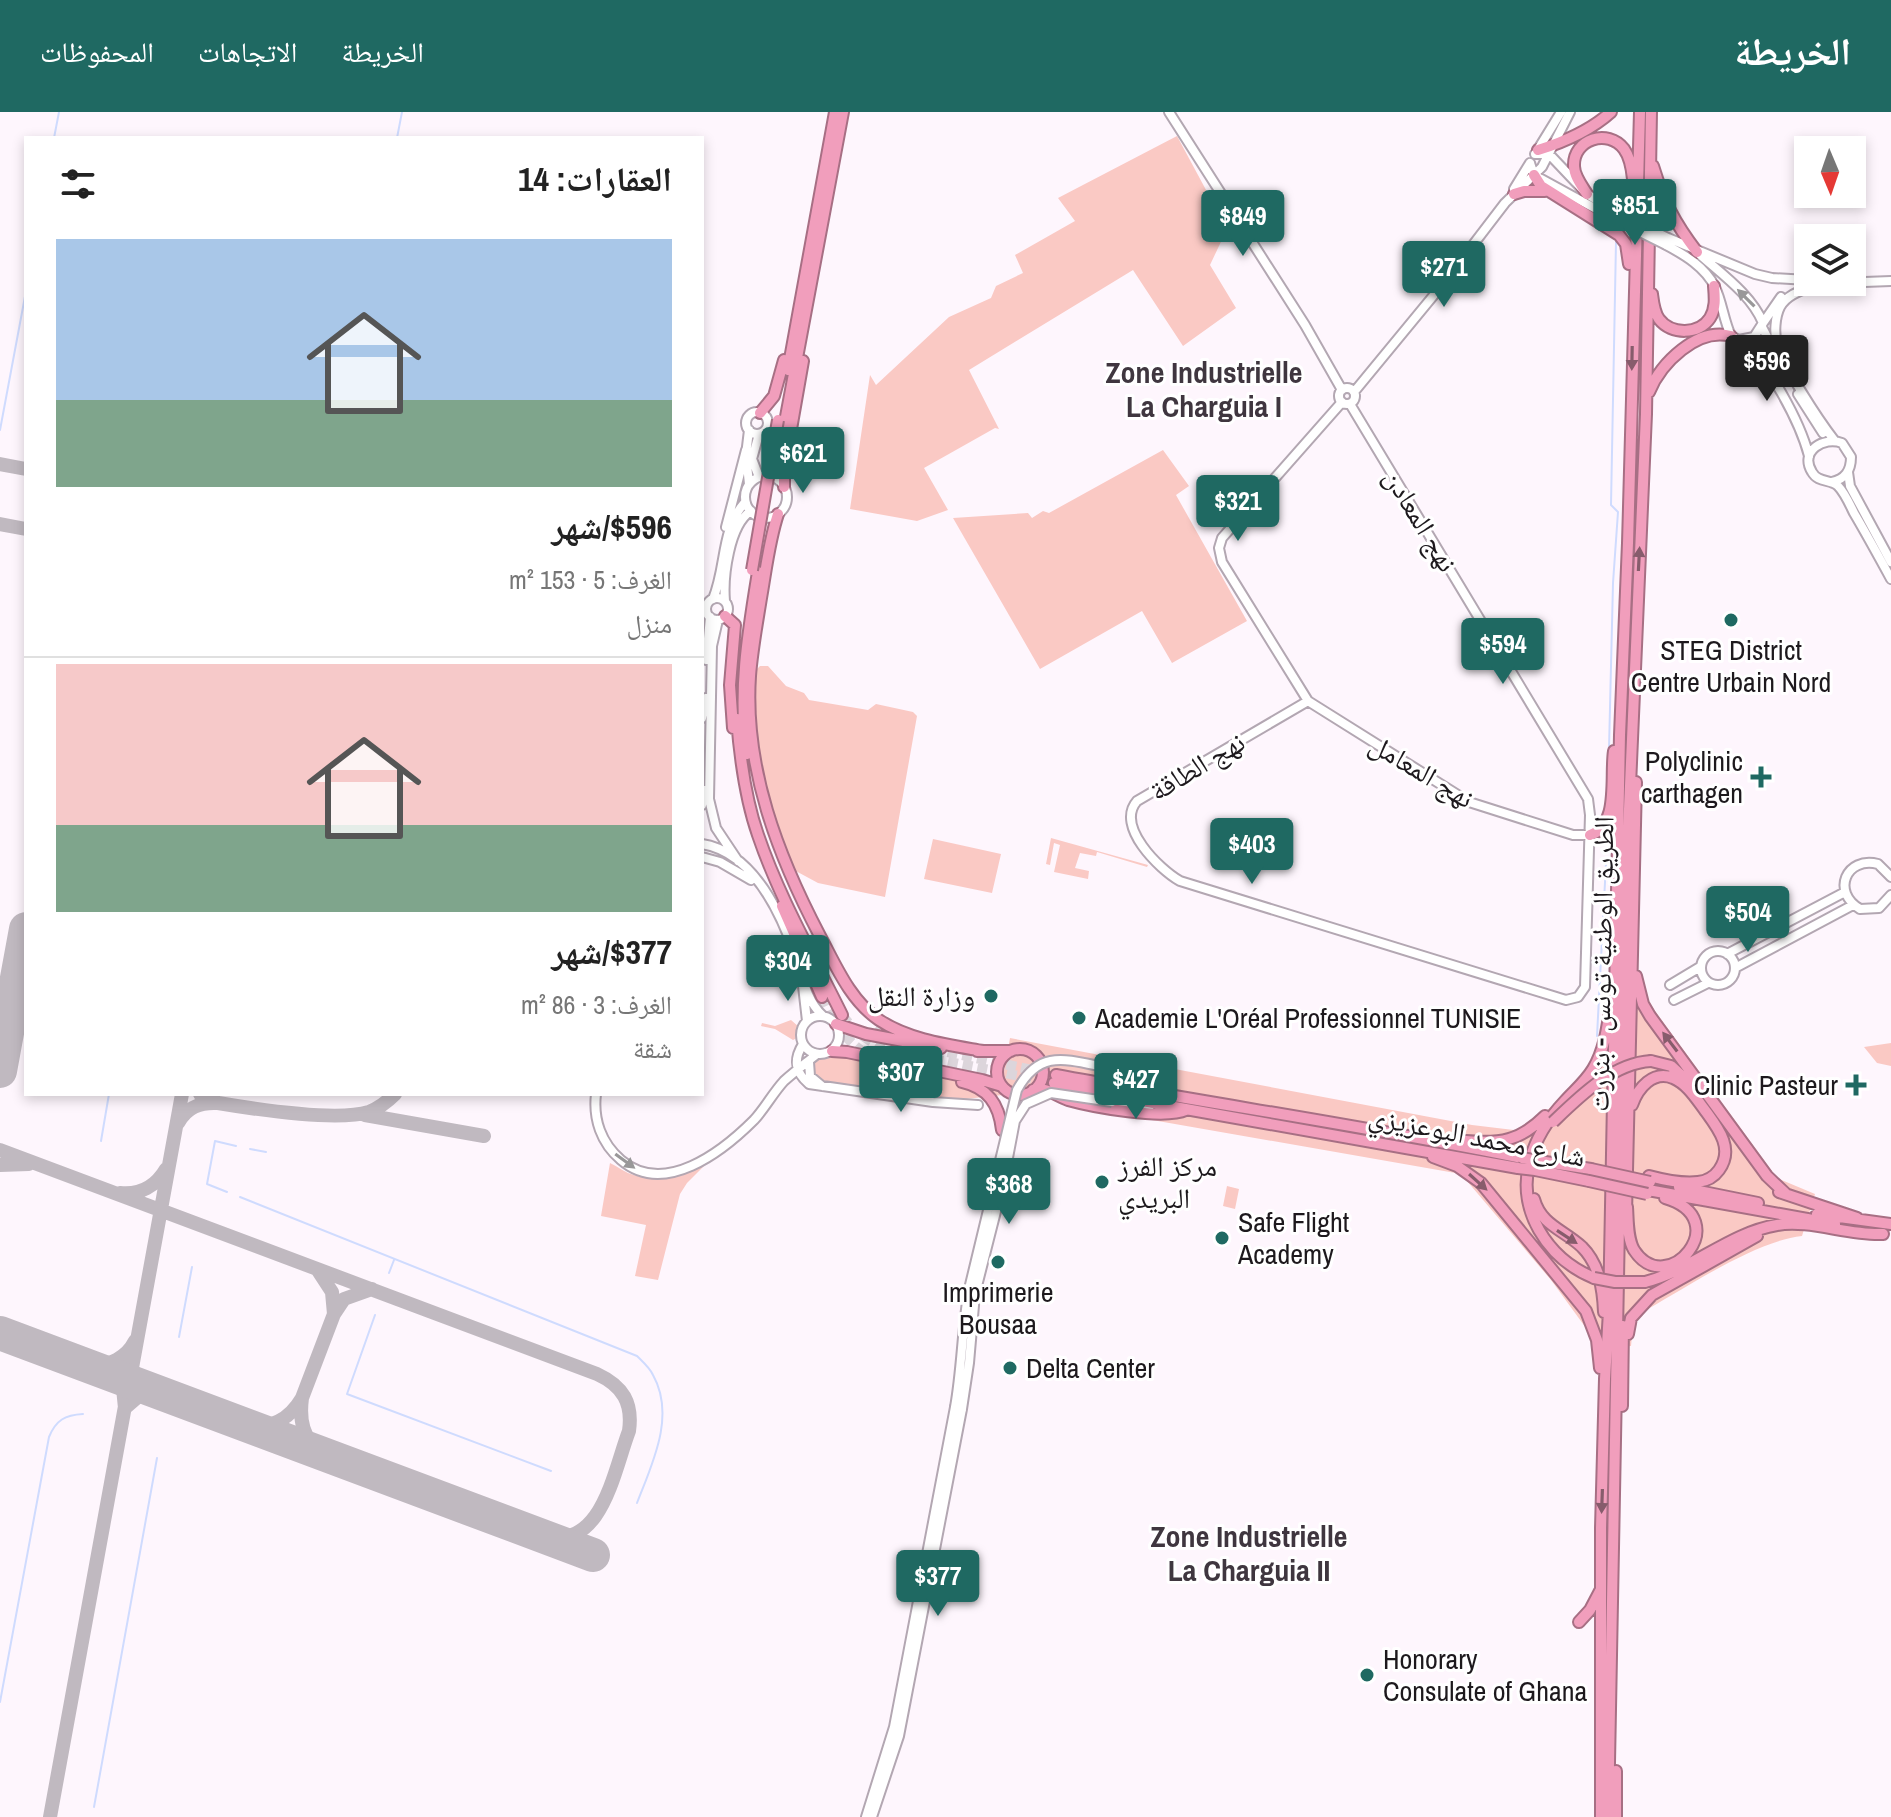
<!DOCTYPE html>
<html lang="ar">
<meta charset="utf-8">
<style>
body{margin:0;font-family:"Archivo Narrow","Noto Naskh Arabic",sans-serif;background:#f6f6f6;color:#222;direction:rtl;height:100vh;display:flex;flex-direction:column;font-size:30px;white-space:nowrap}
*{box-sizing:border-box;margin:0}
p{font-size:26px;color:#767676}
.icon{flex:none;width:44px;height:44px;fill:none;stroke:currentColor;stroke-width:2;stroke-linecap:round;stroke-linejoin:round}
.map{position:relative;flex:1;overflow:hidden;direction:ltr}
.details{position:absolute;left:24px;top:24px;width:680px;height:960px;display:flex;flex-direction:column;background:#fff;border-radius:0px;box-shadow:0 4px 12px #0003;direction:rtl}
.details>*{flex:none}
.needle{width:52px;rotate:178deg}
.buttons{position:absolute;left:1794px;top:24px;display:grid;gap:16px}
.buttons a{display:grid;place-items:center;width:72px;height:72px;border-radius:0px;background:#fff;box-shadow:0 4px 12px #0003;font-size:40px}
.price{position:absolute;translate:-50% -68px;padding:0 18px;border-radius:8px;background:#1f6962;color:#fff;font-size:26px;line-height:52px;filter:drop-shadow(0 2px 4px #0008)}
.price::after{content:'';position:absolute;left:50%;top:48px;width:24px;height:18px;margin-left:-12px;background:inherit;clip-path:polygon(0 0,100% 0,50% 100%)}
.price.current{background:#222;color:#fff}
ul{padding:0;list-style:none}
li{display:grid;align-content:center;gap:16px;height:424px;padding:0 32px}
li+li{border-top:2px solid #e0e0e0}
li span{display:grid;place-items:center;height:248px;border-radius:0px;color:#555}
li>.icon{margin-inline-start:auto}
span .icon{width:144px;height:144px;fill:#fffc;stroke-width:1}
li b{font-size:34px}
h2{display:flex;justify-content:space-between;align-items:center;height:96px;padding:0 32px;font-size:34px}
header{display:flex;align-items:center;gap:48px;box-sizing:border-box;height:112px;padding:0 40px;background:#1f6962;color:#fff}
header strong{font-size:38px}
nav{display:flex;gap:44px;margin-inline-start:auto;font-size:28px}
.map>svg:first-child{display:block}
</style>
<header>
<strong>الخريطة</strong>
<nav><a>الخريطة</a><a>الاتجاهات</a><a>المحفوظات</a></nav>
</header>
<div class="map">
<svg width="1891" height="1705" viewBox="0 0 1891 1705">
<rect width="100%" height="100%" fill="#fef6fd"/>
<path fill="#fac9c4" d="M1177,24L1227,117L1210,153L1236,196L1183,234L1133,158L969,258L999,317L995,316L924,356L948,398L917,409L850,397L870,263L876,273L949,205L991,186L996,174L1023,161L1015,143L1075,109L1058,86Z
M1163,338L1189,374L1176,383L1247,509L1172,551L1142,499L1040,557L953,406L1028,401L1032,406L1043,399L1049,401Z
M760,554H768L786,574L804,581L809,588L868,598L876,592L913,600L917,604L885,785L818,771L781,751L752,644L753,561Z
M1051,726L1148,753L1147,755L1097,740L1096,744L1080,741L1075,756L1089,759L1088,767L1054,760L1060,733L1054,731L1050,753L1046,752Z
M933,727L1001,742L992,781L924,767Z
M1605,881L1645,882L1655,899L1777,1066L1815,1082L1802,1124C1754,1129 1683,1178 1639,1202L1633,1214L1631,1234L1595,1235L1594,1227L1551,1168L1461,1062L1095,998L1037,983L1012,982L947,989L823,972L815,968L811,954L816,947L846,944L1002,971L1010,926L1472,1013L1522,1019C1542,1003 1581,972 1592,948C1601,927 1602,903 1605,881Z
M791,908L799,915L797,926L793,928L775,917L761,914L762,911L775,914Z
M1891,931V954L1877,951L1864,935Z
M610,1051C617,1054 621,1058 628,1061C653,1072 680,1061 705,1053L687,1071L680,1082L658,1168L635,1164L646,1113L601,1104Z
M1227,1074L1239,1077L1235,1097L1223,1094Z"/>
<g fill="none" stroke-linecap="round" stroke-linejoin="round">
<path stroke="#cfdbfe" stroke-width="2" d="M54,26L59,0
M397,26L402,0
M0,318L26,179
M1609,637L1613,471L1618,400L1611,393L1616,130
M1597,924L1606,751
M101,1029L109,982
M250,1037L266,1040
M227,1080L207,1072L215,1029L236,1034
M240,1085L637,1244C642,1249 650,1256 653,1263C676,1304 652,1352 637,1391
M389,1161L394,1148
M375,1203L347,1282L551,1359
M179,1225L192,1155
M0,1590L49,1325C56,1308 65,1303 83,1302
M94,1695L157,1346"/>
<path stroke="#c0b9c0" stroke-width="14" d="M0,352L26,357
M0,412L26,417
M218,991C254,997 335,1010 369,1000C379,996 387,990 395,982
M365,1003L484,1024
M178,1011C187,995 200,990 218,991L200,982
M0,1038L597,1262C623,1274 633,1291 629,1319C613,1361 602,1439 543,1424
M0,1053L29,1052
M120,1081C140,1083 156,1074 166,1057
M317,1157L332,1180L334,1202L344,1187L372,1177
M92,1255C110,1252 126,1247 135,1229
M108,1261L123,1276L125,1296L140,1283L159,1280
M302,1286L334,1202
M246,1313C271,1317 289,1308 302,1286C299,1309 303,1325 320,1341
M50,1705L182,982"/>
<path stroke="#c0b9c0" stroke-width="34" d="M0,959L26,817
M0,1221L593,1443"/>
<path stroke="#dcd5db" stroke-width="10" stroke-dasharray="10 5" stroke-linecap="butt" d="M822,885C835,918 856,941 890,954
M842,903L855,919L881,936L1054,971
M877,913L902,927
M933,937L1056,963"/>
<defs>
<path id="secondary" d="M1169,0L1305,213L1342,278
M1537,39L1561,0
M1535,42H1549L1587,82L1620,102
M1530,51L1534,63L1618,109
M1514,77L1530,51
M1668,126L1755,162L1772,166L1808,168
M1666,133C1685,143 1705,155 1715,175C1722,190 1724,209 1731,224L1739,228L1754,225L1763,211C1751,182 1720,161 1697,140
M1811,172L1891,169
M1816,173C1803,178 1787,182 1780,195C1775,205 1774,221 1777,232C1785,257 1818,307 1834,328
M1763,211L1781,185
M1762,215L1776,242
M1740,228C1768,249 1800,310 1809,344
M1339 284a8 8 0 1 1 16 0a8 8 0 1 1-16 0Z
M1354,280L1443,172L1505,91L1542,55L1570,0
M1798,282L1823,321
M1342,290L1222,426L1219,436L1222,450L1308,589L1469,690L1573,723H1590
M746 311a11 11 0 1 1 22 0a11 11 0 1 1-22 0Z
M749,318L746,343L749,372
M759,322L752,347L759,365
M1848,360L1850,374L1891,450
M745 385a21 21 0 1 1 42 0a21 21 0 1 1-42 0Z
M1832,370C1845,367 1851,359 1851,345L1842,331C1824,324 1799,339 1812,360C1818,371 1831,367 1838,374C1845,381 1850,393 1854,401C1867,423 1879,445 1891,467
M726,415L746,338
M706 497a11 11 0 1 1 22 0a11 11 0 1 1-22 0Z
M713,487C727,453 720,419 745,390
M725,489C723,465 729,413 751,399
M718,508L712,534L709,687L716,716L738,749
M706,548L710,505
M1308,589L1137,689C1115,714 1159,757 1180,769L1566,888L1578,885L1585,875L1590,703L1588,687L1350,292
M702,606L706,586
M702,693L705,678
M702,732C752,740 780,799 795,842C802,863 806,889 823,904
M702,745L720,750L751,768
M1891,765L1878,752C1846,744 1831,780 1860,797L1879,796L1891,783
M1701 856a17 17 0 1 1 34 0a17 17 0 1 1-34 0Z
M1727,842L1845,780
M1735,856L1853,793
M1670,873L1700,855
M803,874L807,909
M1674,888L1708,871
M801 923a19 19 0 1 1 38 0a19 19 0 1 1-38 0Z
M803,932C793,948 795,960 809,972L933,990L978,993
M809,950L810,964L822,974
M1099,954L1146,967L1157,976
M596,982C593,1007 601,1031 621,1048C664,1085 722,1040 754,1008C765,996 773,981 784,969C794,960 806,951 817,942
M1112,990L1150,994
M866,1705L894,1615L955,1295
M872,1705L899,1624L962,1297"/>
<path id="highway" d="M1538,38C1564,30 1591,18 1611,0
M1653,54C1664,90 1674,110 1697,140
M1534,63L1541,74L1619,123L1626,132L1629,152
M1514,82L1524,79H1545
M1587,82C1582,74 1574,64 1574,54C1573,27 1608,16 1624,37C1630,45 1632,57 1633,67
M1652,182C1653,190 1654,200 1659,207C1671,223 1699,223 1710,206C1716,196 1715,186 1714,174
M788,258L835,0
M1649,280C1661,251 1697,215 1731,224
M760,301L774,284L784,248
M785,310L843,0
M784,375V357L803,249
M778,402C769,429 766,458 761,486C757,511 752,538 750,564C744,656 778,744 820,824C836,854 850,888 879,908C909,928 949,933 983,939
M725,504L735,513L730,573L733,616
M737,607C740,646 745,686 758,723C779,785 813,844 842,903
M747,642C738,579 748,521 758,460
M1590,723C1620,714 1610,664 1614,639
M782,794L822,885
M1636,864L1643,892L1650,904L1767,1064L1785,1081
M836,912L866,922L941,936
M997 960a23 23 0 1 1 46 0a23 23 0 1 1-46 0Z
M832,939L847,940L982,968L1002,974
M977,939H1011
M1651,949L1671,954L1697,978
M1056,963C1211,992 1367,1014 1522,1046
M962,970C988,976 999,992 1002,1018
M1054,971L1163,993L1518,1056
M1033,978C1048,975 1054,983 1068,988C1093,995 1164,1008 1186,998
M1632,993C1638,976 1653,958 1673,966C1687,972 1695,985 1704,997C1717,1015 1735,1036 1719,1058C1714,1065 1707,1069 1698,1070C1682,1072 1664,1068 1649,1064
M1466,1029C1500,1032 1520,1029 1545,1004
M1433,1045L1457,1054L1481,1071L1586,1199L1597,1228L1600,1256
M1539,1049L1591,1057
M1535,1058L1589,1069
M1679,1075L1758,1091
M1648,1078L1835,1112
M1779,1080L1857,1106
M1534,1087C1541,1113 1564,1118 1582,1135C1599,1152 1603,1176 1604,1200
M1627,1095C1628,1108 1627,1126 1634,1138C1667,1189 1737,1107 1665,1086
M1626,1102L1636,670
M1817,1102L1891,1112
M1594,1166C1570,1156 1552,1141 1539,1118C1513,1072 1531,1025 1565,989C1575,978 1585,970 1593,957C1604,939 1607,918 1610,898
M1645,1170C1692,1158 1729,1121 1777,1113C1809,1107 1849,1124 1883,1122
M1628,1222L1631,1206L1652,1183L1757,1124
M1622,1294L1623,1214
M1579,1510L1590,1498L1600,1479
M1601,1705V1416L1605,1267L1609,1199L1620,623L1628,431L1640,0
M1608,1705L1625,790L1646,302L1651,0
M1616,1705V1659"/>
</defs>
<use href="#secondary" stroke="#b3a7b2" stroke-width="12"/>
<use href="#highway" stroke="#a76f84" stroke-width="14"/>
<use href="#secondary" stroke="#fff" stroke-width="8"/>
<use href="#highway" stroke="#f19ebc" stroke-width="10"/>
<defs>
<path id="secondary-bridge" d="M1620,102L1668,126
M1618,109L1666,133
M955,1295C962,1256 962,1216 969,1177L1017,978C1038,940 1061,946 1099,954
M962,1297L969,1251L975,1182L1003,1072L1015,1009L1026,992L1051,981L1112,990"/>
<path id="highway-bridge" d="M752,458L778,308
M1553,1010C1579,985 1613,951 1651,949
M1522,1046L1539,1049
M1518,1056L1535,1058
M1591,1057L1650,1070
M1589,1069L1647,1082
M1594,1166L1615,1170H1645"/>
</defs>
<use href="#secondary-bridge" stroke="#b3a7b2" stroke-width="12" stroke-linecap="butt"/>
<use href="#highway-bridge" stroke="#a76f84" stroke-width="14" stroke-linecap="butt"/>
<use href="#secondary-bridge" stroke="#fff" stroke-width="8"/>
<use href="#highway-bridge" stroke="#f19ebc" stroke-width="10"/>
</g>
<defs><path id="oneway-solid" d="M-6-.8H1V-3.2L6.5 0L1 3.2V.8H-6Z" transform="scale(2)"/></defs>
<g fill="#999899">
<use href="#oneway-solid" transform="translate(1746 186) rotate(-135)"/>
<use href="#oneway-solid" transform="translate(625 1049) rotate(36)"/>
</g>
<g fill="#875c6c">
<use href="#oneway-solid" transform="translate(1632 246) rotate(91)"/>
<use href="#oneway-solid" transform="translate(1639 447) rotate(-87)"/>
<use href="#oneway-solid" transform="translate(1670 930) rotate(-127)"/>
<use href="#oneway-solid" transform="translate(1478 1070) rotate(42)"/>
<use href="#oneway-solid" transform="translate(1567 1125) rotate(33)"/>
<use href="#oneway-solid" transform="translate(1602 1389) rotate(92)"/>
</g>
<g fill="#1f6962" stroke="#fff" stroke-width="3">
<circle cx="1731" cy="508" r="8"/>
<path d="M1757 653h8v8h8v8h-8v8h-8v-8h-8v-8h8z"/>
<circle cx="991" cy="884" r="8"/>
<circle cx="1079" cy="906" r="8"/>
<path d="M1852 961h8v8h8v8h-8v8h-8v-8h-8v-8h8z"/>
<circle cx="1102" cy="1070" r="8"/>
<circle cx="1222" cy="1126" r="8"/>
<circle cx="998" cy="1150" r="8"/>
<circle cx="1010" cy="1256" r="8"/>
<circle cx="1367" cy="1563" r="8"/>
</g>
<g text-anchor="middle" stroke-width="6" stroke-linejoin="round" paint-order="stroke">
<g font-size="28" fill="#1d191d" stroke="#fff">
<text transform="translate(1421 408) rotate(59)" y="10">نهج المعادن</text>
<text transform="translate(1197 654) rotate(-31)" y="10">نهج الطاقة</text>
<text transform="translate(1422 659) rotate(31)" y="10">نهج المعامل</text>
<text transform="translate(1601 852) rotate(-89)" y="10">الطريق الوطنية تونس - بنزرت</text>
<text transform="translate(1477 1024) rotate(11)" y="10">شارع محمد البوعزيزي</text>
</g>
<g font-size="28" fill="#1d191d" stroke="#fff" text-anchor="start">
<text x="1731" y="548" text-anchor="middle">STEG District<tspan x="1731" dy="32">Centre Urbain Nord</tspan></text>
<text x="1743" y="659" text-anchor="end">Polyclinic<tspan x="1743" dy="32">carthagen</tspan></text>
<text x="975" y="894" text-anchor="end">وزارة النقل</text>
<text x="1095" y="916">Academie L'Oréal Professionnel TUNISIE</text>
<text x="1838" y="983" text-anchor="end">Clinic Pasteur</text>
<text x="1118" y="1064">مركز الفرز<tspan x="1118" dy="32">البريدي</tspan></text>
<text x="1238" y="1120">Safe Flight<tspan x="1238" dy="32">Academy</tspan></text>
<text x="998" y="1190" text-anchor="middle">Imprimerie<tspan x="998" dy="32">Bousaa</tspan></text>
<text x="1026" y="1266">Delta Center</text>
<text x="1383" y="1557">Honorary<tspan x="1383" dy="32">Consulate of Ghana</tspan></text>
</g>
<g font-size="30" font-weight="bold" fill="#3f363f" stroke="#fff">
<text x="1204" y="271">Zone Industrielle<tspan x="1204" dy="34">La Charguia I</tspan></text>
<text x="1249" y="1435">Zone Industrielle<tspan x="1249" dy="34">La Charguia II</tspan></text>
</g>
</g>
</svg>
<div class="buttons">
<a><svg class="needle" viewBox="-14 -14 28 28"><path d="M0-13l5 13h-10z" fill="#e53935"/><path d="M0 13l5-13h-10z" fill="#767676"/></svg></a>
<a><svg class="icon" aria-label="layers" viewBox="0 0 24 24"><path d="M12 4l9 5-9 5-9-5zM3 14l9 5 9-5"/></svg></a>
</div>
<b class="price" style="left:1635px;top:135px">$851</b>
<b class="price" style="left:1243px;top:146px">$849</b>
<b class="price" style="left:1444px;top:197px">$271</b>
<b class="price current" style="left:1767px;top:291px">$596</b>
<b class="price" style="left:803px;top:383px">$621</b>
<b class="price" style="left:1238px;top:431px">$321</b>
<b class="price" style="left:1503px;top:574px">$594</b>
<b class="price" style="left:1252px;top:774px">$403</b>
<b class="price" style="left:1748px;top:842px">$504</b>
<b class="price" style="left:788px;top:891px">$304</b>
<b class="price" style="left:901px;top:1002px">$307</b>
<b class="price" style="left:1136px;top:1009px">$427</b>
<b class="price" style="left:1009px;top:1114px">$368</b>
<b class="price" style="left:938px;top:1506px">$377</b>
<section class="details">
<h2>العقارات: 14<svg class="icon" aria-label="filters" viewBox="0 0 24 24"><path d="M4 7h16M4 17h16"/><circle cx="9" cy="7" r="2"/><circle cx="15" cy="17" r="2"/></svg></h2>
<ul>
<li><span style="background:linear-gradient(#a9c7e8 65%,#7fa58c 0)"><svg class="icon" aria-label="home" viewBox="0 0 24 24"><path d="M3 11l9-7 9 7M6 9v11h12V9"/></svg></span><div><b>$596/شهر</b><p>الغرف: 5 · 153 m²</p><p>منزل</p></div></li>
<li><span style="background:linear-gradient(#f6c9c9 65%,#7fa58c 0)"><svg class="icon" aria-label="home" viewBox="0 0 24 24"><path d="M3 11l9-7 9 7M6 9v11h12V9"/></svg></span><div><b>$377/شهر</b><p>الغرف: 3 · 86 m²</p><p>شقة</p></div></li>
</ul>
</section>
</div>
